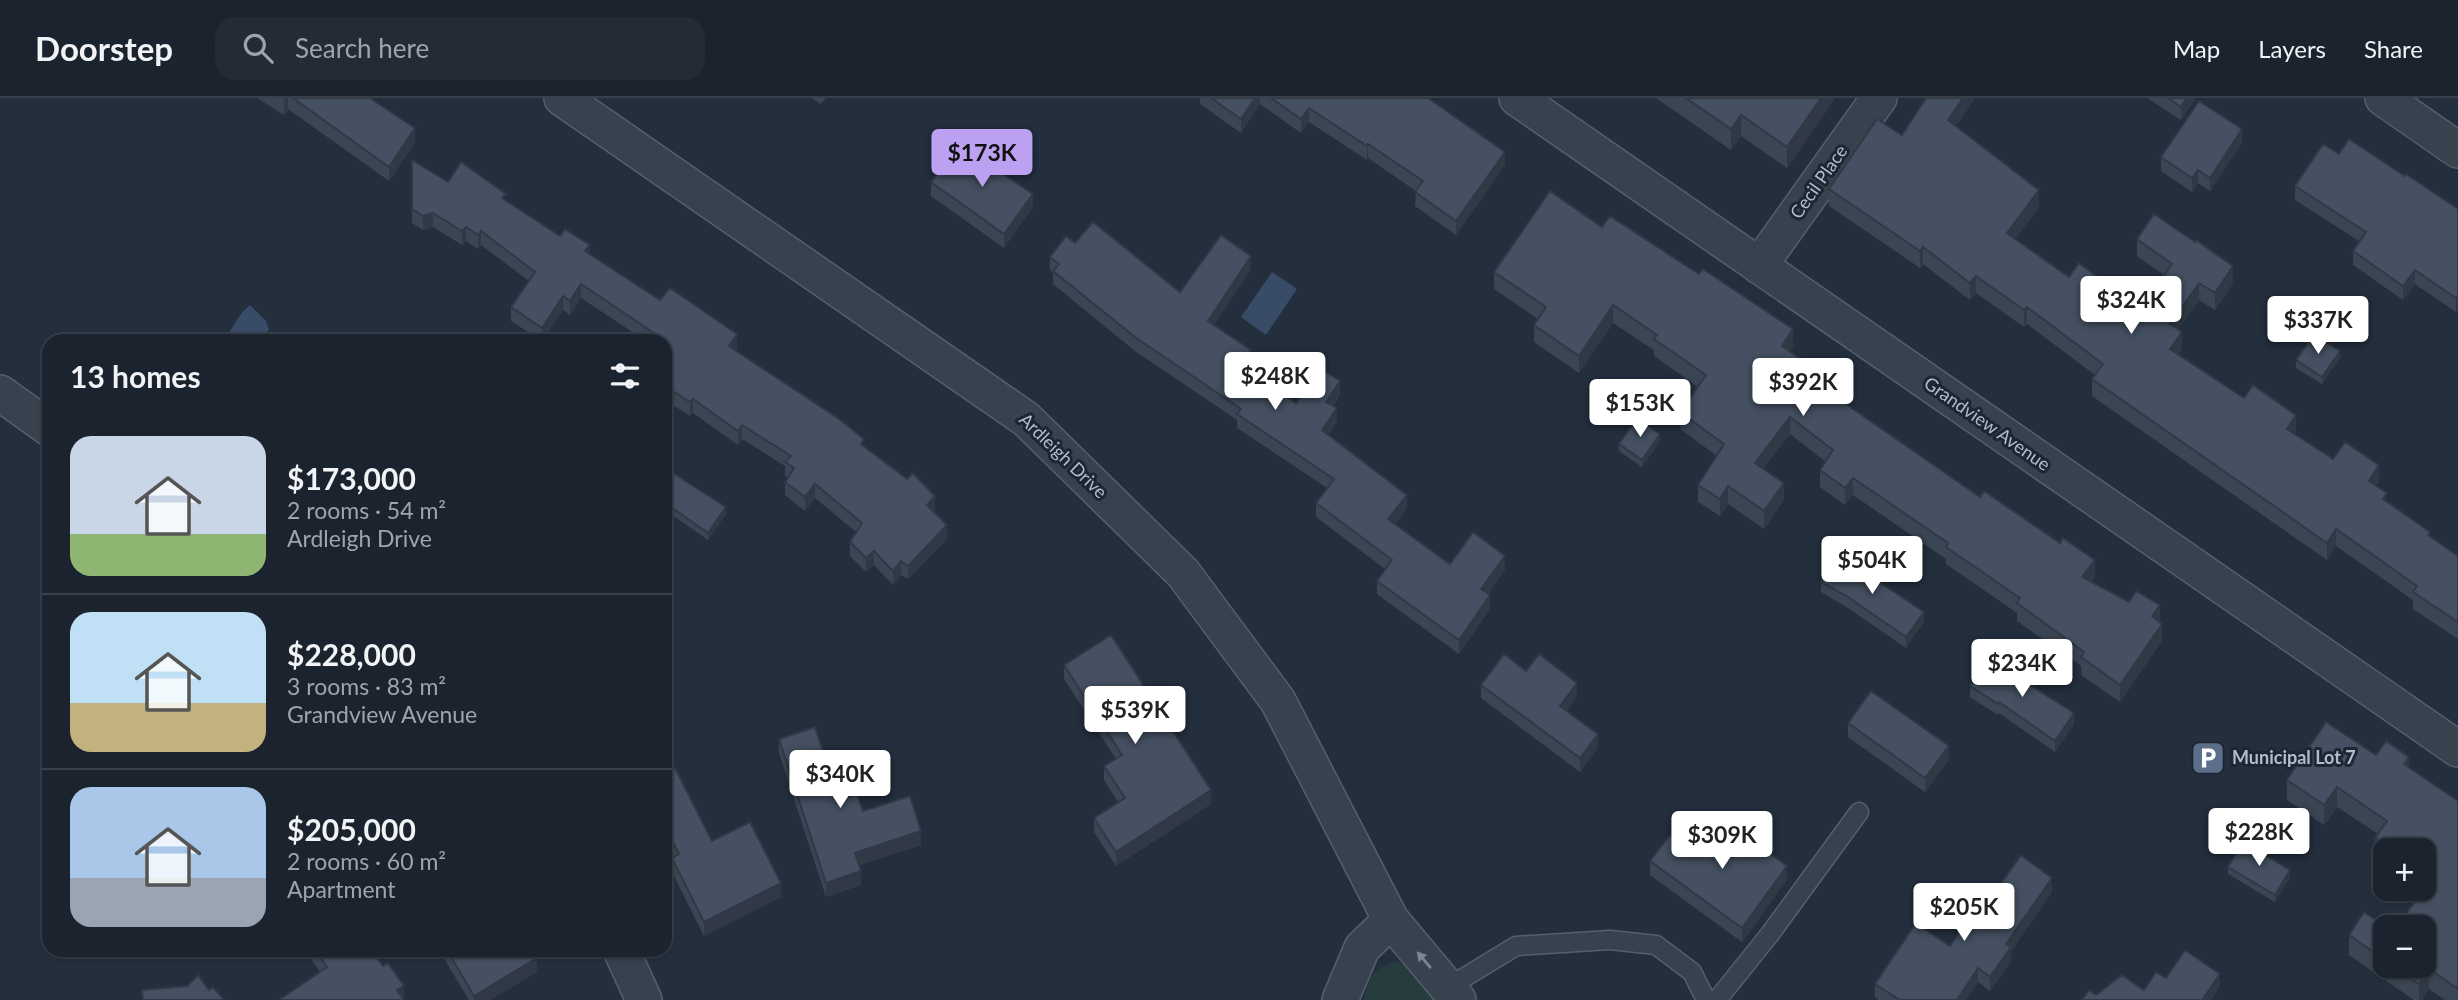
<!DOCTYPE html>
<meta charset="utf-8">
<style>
body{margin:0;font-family:Lato,sans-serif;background:#242b36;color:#f1f3f6;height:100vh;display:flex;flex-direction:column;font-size:26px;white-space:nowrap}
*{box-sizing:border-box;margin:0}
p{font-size:23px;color:#a0a4aa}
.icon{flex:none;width:38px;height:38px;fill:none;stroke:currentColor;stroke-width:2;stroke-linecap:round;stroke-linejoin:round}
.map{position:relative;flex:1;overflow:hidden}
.panel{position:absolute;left:42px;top:236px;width:630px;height:623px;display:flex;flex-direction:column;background:#1b232e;border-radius:21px;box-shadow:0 2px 5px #0004,0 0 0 2px #39404a}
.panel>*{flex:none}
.buttons{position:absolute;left:2373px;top:740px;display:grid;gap:14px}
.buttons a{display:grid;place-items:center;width:63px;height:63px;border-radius:14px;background:#1b232e;box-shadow:0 2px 5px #0004,0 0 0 2px #39404a;font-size:35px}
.price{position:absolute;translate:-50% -60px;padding:0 16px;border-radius:7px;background:#fff;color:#222;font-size:23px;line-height:46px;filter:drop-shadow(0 2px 4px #0008)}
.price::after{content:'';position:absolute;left:50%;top:42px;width:21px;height:16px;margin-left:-10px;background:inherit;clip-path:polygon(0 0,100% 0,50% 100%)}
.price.active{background:#bca0f2;color:#111}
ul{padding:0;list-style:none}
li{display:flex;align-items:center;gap:21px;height:175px;padding:0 28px}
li+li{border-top:2px solid #39404a}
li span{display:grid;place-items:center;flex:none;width:196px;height:140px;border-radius:21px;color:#555}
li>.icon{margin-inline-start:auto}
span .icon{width:84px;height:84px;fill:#fffc;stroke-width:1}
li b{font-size:30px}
h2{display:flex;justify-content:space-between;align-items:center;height:84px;padding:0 28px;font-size:30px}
header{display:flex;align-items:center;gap:42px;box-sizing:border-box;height:98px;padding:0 35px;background:#1b232e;border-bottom:2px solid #39404a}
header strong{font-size:33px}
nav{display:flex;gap:38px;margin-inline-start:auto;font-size:24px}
.search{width:490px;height:63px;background:#242b36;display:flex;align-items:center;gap:18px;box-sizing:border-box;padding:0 24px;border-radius:21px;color:#a0a4aa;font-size:26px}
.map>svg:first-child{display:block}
</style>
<header>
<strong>Doorstep</strong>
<div class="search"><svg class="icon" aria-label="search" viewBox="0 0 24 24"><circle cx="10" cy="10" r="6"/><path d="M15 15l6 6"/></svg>Search here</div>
<nav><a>Map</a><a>Layers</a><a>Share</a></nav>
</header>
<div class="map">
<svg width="2458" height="902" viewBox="0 0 2458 902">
<rect width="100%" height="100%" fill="#242f3e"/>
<path fill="#263c3f" d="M1397,864L1409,865L1433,899V902H1364C1366,880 1376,868 1397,864Z"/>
<path fill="#394c67" d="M1272,174L1297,191L1266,237L1241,219Z
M250,207L266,223L269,232L261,239L260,243H225C232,231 238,216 250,207Z"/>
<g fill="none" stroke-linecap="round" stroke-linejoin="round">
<defs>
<path id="service" d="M1447,890L1516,848L1610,842L1656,847L1692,874L1706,902
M1717,902L1770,836L1859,714"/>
<path id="minor" d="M562,0L1026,321L1183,475L1278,603L1391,822L1362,850L1340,902
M1517,0L2458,651
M2383,0L2458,52
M1759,168L1879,0
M0,295L49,330
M1391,822L1458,902
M621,852L644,902"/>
</defs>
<use href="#service" stroke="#565f6c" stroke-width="21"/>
<use href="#minor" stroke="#565f6c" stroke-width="38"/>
<use href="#service" stroke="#38414e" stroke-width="18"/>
<use href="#minor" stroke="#38414e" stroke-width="35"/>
</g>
<path fill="#3b4654" d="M257,0H370L415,44L389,83L288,11L284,17Z
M812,0H826L821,6Z
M1200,0H1428L1505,67L1456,137L1415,108L1416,93L1368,60L1367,62L1309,24L1301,35L1260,6L1241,35L1200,6Z
M1656,0H1834V2L1787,70L1741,38L1731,52Z
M1975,0L1956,28L2039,109L2015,141L2069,179L2141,211L2164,177L2137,158V141L2233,185L2215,212L2199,202L2178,231L2182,251L2178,256L2296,334L2295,336L2333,361L2379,384L2376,388L2387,403L2430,439L2458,458V541L2413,511V502L2336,448L2327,462L2092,298V281L2095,277L2027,226L2024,229L1976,195L1970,202L1923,166L1920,170L1829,108V91L1902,37Z
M2147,0H2196L2181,22Z
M2242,45L2210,93L2198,85L2192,94L2161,73V59Z
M2339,56L2405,78L2458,111L2456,214L2415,186L2403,202L2353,167V153L2359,143L2295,102V88Z
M412,62L448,84L506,103L560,138L737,250L735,253L864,348L935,412L934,413L947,441L908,481L901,477L893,487L874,467L866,474L850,458V444L856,434L815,400L805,413L785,397V384L788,380L785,378V368L742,341L738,347L693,315L690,318L665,302V243H646L581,200L570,217L563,212L542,243L511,223V209L529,183L481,147L478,151L466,143L462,147L433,129L423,132L412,125Z
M931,84L1033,109L1004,150L931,98Z
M1602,129L1793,249L1790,253L1829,294L2095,479L2091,484L2160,524L2162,543L2120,604L2081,577V568L2017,523V515L1946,466V461L1853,397L1845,407L1820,389V372L1826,364L1790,336L1764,370L1784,402L1764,431L1728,406L1720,418L1698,404V387L1717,358L1680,331V314L1698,289L1654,258V252L1613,225L1579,275L1534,244V227L1538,221L1494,191V174Z
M1075,145L1180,194L1251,171L1214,227L1251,265L1247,271L1296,305L1340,297L1333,308L1337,324L1328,337L1407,410L1395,426L1450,466L1505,472L1488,496L1490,511L1459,556L1377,496V483L1385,471L1316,419V405L1327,390L1237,330V322L1135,253L1053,186V175L1050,172V159Z
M2340,260L2322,286L2296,270V262Z
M1660,343L1642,369L1619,353V346Z
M665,370L726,416L708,442L665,412Z
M1821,484L1924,524L1906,550L1848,510L1821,494Z
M1064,567L1211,706L1116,768L1094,734V720L1118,704L1104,682V668L1116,661L1064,581Z
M1526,573L1577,599L1566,613L1598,650L1580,674L1481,600V587Z
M1970,588L2074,626L2055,654L1999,615L1998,617L1970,599Z
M1848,625L1949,662L1925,694L1848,639Z
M779,641L839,702L863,713L921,747L859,767L861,787L826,799L779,655Z
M2376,657L2409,670L2458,703V902H2445L2429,891L2422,902H2414L2349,857V837L2385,830V868H2424L2415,803L2397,791H2424V752H2385V783L2376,777L2375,740L2378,736L2337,709L2324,727L2287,702V682Z
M665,675L712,743L781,799L704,838L672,774V760L673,759L665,742Z
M1753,748L1787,782L1742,844L1650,777V763L1693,753Z
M2228,769L2290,779L2275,804L2228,776Z
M2052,794L2011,853V863L1990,893L1978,884L1966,902H1879L1875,899V886L1950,848L1979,817Z
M305,852H371L383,868L404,888L320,874Z
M439,852H532L537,874L490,902H469Z"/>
<path fill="#303945" d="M286,0H288V11L284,17V3Z
M1255,0H1260V6L1241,35V21Z
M1821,0H1834V2L1787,70V49Z
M1963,0H1975L1948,39V22Z
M2186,0H2196L2181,22V9Z
M1309,10V24L1301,35V21Z
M1741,17V38L1731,52V31Z
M415,30V44L389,83V69Z
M2242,31V45L2210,93V80Z
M1368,46V60L1367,62V48Z
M1505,54V67L1456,137V123Z
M2198,72V85L2192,94V80Z
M2039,92V109L2007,152V135Z
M1033,96V109L1004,150V136Z
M433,115V129L423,132V118Z
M466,129V143L462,147V133Z
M481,133V147L478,151V137Z
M590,147V161L585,153Z
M1923,149V166L1920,170V153Z
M1251,158V171L1208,236V223Z
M2233,168V185L2215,212V195Z
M2415,172V186L2403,202V188Z
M1976,178V195L1970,202V185Z
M2199,185V202L2170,243V226Z
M581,186V200L570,217V203Z
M563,198V212L542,243V230Z
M2458,198V212L2456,214V200Z
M1613,207V225L1579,275V258Z
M2027,209V226L2024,229V212Z
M1793,231V249L1782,265V248Z
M2182,234V251L2170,268V251Z
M737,236V250L729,262V248Z
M1251,252V265L1240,281V267Z
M2340,253V260L2322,286V279Z
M1829,281V298L1823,290Z
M1340,283V297L1326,317V304Z
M693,301V315L690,318V304Z
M1337,310V324L1322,346V332Z
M2296,317V334L2287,348V331Z
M1790,319V336L1755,382V365Z
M742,327V341L738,347V333Z
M1660,336V343L1642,369V362Z
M2379,367V384L2369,400V383Z
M1853,380V397L1845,407V390Z
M1784,385V402L1764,431V413Z
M815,386V400L805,413V399Z
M1728,388V406L1720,418V401Z
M1407,397V410L1388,435V421Z
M935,398V412L927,421V407Z
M726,409V416L708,442V435Z
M947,427V441L908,481V468Z
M2336,431V448L2327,462V445Z
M874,453V467L866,474V460Z
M1505,458V472L1481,505V491Z
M2095,462V479L2082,497V479Z
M901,463V477L893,487V473Z
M1490,497V511L1459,556V542Z
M2160,507V525L2152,518Z
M1924,514V524L1906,550V539Z
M2162,526V543L2120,604V587Z
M1577,585V599L1560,622V608Z
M2074,615V626L2055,654V643Z
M1598,636V650L1580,674V660Z
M1949,648V662L1925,694V680Z
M2409,659V679L2404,666Z
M2337,689V709L2324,727V707Z
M1211,692V706L1116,768V754Z
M921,733V747L855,769V755Z
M1787,768V782L1742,844V830Z
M2290,772V779L2275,804V797Z
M861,773V787L826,799V785Z
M2052,780V794L2011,853V863L1990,893V879L2006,846Z
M781,785V799L704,838V824Z
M537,860V874L490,902H474V898Z
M1978,870V884L1966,902H1957Z
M2429,871V891L2422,902H2419V886Z
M2220,876V889L2211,902H2202Z
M404,888V902L397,892Z"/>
<path fill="#455162" stroke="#303945" stroke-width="2" d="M293,0H370L415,30L389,69Z
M1211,0H1255L1241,21Z
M1271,0H1428L1505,54L1456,123L1415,94L1423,83L1368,46L1367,48L1309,10L1301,21Z
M1686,0H1821L1787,49L1741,17L1731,31Z
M1926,0H1963L1948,22L2039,92L2007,135L2069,179L2079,165L2141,211L2172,166L2137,141L2154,116L2195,144L2196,142L2233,168L2215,195L2199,185L2170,226L2182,234L2170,251L2244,300L2253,287L2296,317L2287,331L2333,361L2345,344L2379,367L2369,383L2387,395L2383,401L2430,434L2428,437L2458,458V524L2413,494L2417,488L2336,431L2327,445L2092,281L2103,266L2027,209L2024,212L1976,178L1970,185L1923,149L1920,153L1829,91L1877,21L1902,37Z
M2168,0H2186L2181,9Z
M2199,3L2242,31L2210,80L2198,72L2192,80L2161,59Z
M2349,41L2405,78L2406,76L2458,111V198L2456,200L2415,172L2403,188L2353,153L2366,134L2295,88L2323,46L2339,56Z
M959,46L1033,96L1004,136L931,84Z
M412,62L448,84L461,64L506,96L502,100L560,138L565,131L590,147L585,153L660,202L670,190L737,236L729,248L839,321L864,341L861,346L907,381L913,375L935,398L927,407L947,427L908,468L901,463L893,473L874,453L866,460L850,444L862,425L815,386L805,399L785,384L794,370L785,364L791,358L742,327L738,333L693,301L690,304L665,288L673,278L665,273V243H648L654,235L581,186L570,203L563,198L542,230L511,209L535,174L481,133L478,137L466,129L462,133L433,115L423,118L412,111Z
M1550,93L1602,129L1610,118L1699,176L1703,171L1793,231L1782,248L1829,281L1823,290L1980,399L1984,393L2060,445L2063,440L2095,462L2082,479L2129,504L2136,493L2160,507L2152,518L2162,526L2120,587L2081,559L2084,554L2017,505L2020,500L1946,449L1948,445L1853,380L1845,390L1820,372L1833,352L1790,319L1755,365L1784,385L1764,413L1728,388L1720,401L1698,387L1724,346L1680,314L1706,277L1654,241L1657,237L1613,207L1579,258L1534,227L1546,209L1494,174Z
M1093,124L1180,194L1221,137L1251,158L1208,223L1251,252L1240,267L1296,305L1320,270L1340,283L1326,304L1337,310L1322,332L1407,397L1388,421L1450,466L1473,434L1505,458L1481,491L1490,497L1459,542L1377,483L1392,462L1316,405L1334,381L1237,316L1241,311L1135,239L1053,173L1059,166L1050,159L1066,138L1075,145Z
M2314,236L2340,253L2322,279L2296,262Z
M1637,320L1660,336L1642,362L1619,346Z
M665,370L726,409L708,435L665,405Z
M1838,456L1924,514L1906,539L1848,499L1821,484Z
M1111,537L1211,692L1116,754L1094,720L1125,700L1104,668L1122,657L1064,567Z
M1504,556L1526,573L1539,556L1577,585L1560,608L1598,636L1580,660L1481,587Z
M1988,560L2074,615L2055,643L1999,604L1998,606L1970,588Z
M1871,593L1949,648L1925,680L1848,625Z
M2326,624L2376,657L2386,643L2409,659L2404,666L2458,703V891L2429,871L2419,886L2394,868H2424V830H2396L2424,791V752H2385V764L2376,757L2384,746L2375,740L2387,723L2337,689L2324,707L2287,682Z
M815,629L839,702L857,696L863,713L910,698L921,733L855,755L861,773L826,785L779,641Z
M675,670L712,743L750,724L781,785L704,824L672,760L679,756L665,728V675Z
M1716,721L1753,748L1756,745L1787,768L1742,830L1650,763L1670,737L1693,753Z
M2243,743L2290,772L2275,797L2228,769Z
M2021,757L2052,780L2006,846L2011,849L1990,879L1978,870L1957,902H1900L1875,886L1916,825L1950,848L1974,813L1979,817Z
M2364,814L2387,830H2385V862L2349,837Z
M315,852H371L383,868L388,865L404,888L397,892L404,902H279L327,869Z
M447,852H532L537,860L474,898Z
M2185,852L2220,876L2202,902H2082L2089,892L2096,897L2122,877L2144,892L2156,874L2166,880Z
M198,877L209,892L213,889L224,902H143L142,892L187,888Z"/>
<defs><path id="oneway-solid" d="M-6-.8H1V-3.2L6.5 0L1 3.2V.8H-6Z" transform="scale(1.75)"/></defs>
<use fill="#7c8592" href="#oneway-solid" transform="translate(1424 862) rotate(-130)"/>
<defs>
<symbol id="parking-square" viewBox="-11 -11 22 22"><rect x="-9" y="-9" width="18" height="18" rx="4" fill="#5c6f8a" stroke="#1d2633"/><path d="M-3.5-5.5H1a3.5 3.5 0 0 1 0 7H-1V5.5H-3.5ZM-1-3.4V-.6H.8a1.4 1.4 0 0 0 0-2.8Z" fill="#fff"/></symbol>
</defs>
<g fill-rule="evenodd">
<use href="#parking-square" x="2189" y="641" width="38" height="38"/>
</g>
<g text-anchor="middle" stroke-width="6" stroke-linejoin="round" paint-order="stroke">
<g font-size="18" fill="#b4bcc9" stroke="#1d2633">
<text transform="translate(1819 84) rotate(-55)" y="6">Cecil Place</text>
<text transform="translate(1987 326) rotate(35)" y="6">Grandview Avenue</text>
<text transform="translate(1063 358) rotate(44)" y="6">Ardleigh Drive</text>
</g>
<g font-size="18" font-weight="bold" fill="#b4bcc9" stroke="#1d2633" text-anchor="start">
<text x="2232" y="666">Municipal Lot 7</text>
</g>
</g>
</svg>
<div class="buttons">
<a>+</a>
<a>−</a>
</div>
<b class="price active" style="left:982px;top:91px">$173K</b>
<b class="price" style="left:2131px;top:238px">$324K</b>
<b class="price" style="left:2318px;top:258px">$337K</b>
<b class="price" style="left:1275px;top:314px">$248K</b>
<b class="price" style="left:1803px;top:320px">$392K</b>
<b class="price" style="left:1640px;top:341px">$153K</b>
<b class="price" style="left:1872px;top:498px">$504K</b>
<b class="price" style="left:2022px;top:601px">$234K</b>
<b class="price" style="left:1135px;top:648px">$539K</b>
<b class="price" style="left:840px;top:712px">$340K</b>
<b class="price" style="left:2259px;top:770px">$228K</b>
<b class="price" style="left:1722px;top:773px">$309K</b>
<b class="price" style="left:1964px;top:845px">$205K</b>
<section class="panel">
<h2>13 homes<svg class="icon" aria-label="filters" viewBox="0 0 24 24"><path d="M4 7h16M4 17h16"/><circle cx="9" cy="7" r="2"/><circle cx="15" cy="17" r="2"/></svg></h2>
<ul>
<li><span style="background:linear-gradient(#c9d6e8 70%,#8fb573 0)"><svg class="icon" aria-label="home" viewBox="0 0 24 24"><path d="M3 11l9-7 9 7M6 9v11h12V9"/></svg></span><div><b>$173,000</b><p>2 rooms · 54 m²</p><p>Ardleigh Drive</p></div></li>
<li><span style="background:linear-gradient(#bfe0f5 65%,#c2b280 0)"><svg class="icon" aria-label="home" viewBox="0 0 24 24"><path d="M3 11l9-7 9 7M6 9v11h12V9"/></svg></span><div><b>$228,000</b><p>3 rooms · 83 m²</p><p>Grandview Avenue</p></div></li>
<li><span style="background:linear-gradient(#a9c7e8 65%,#9aa5b1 0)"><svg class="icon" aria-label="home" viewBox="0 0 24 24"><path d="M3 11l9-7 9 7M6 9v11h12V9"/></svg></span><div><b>$205,000</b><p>2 rooms · 60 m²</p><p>Apartment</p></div></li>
</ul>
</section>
</div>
